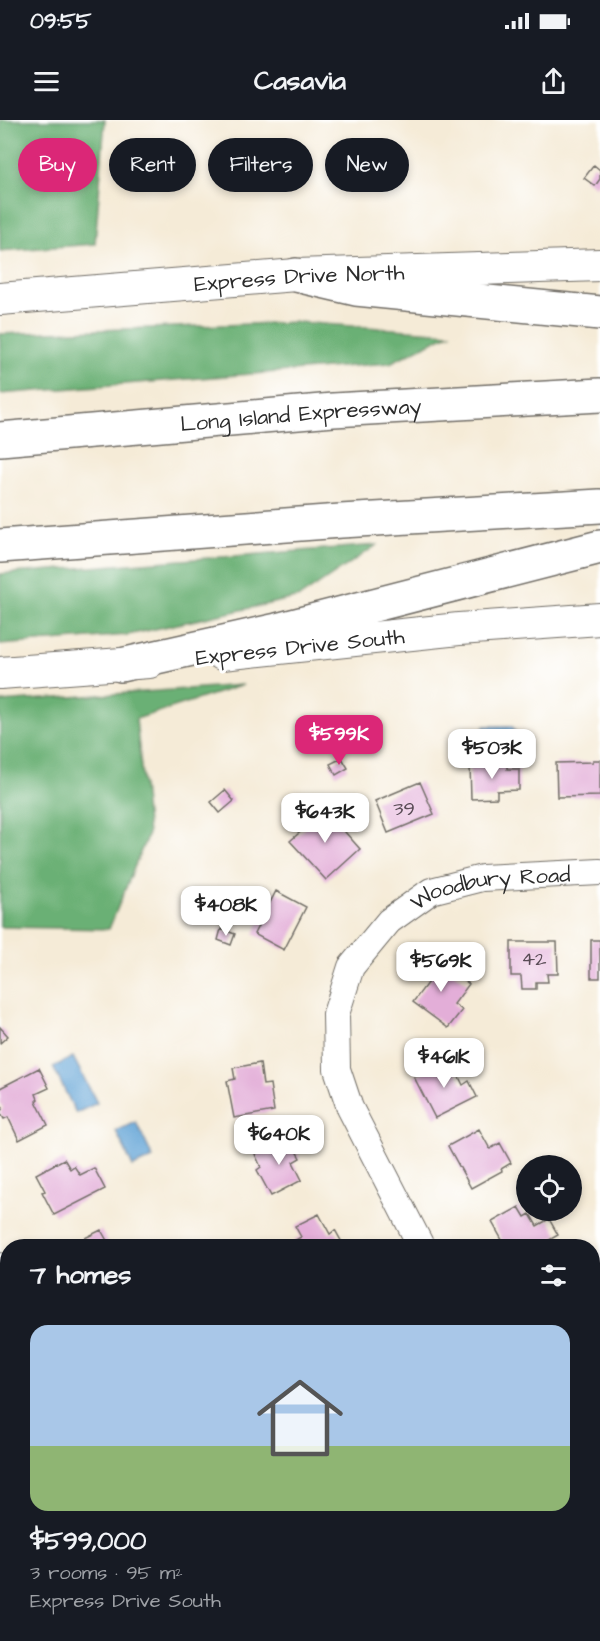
<!DOCTYPE html>
<meta charset="utf-8">
<style>
body{margin:0;font-family:"Architects Daughter",sans-serif;background:#242831;color:#f1f3f6;height:100vh;display:flex;flex-direction:column;font-size:22px;white-space:nowrap}
*{box-sizing:border-box;margin:0}
p{font-size:20px;color:#9ea1a6}
.icon{flex:none;width:33px;height:33px;fill:none;stroke:currentColor;stroke-width:2;stroke-linecap:round;stroke-linejoin:round}
.map{position:relative;flex:1;overflow:hidden}
.side{position:absolute;left:0px;top:1119px;width:600px;height:402px;display:flex;flex-direction:column;background:#171b24;border-radius:24px 24px 0 0;box-shadow:0 3px 9px #0003}
.side>*{flex:none}
.top-card{position:absolute;left:18px;top:18px;width:564px;height:54px;display:flex;gap:12px}
.buttons{position:absolute;left:516px;top:1035px;display:grid;gap:12px}
.buttons a{display:grid;place-items:center;width:66px;height:66px;border-radius:50%;background:#171b24;box-shadow:0 3px 9px #0003;font-size:30px}
.price{position:absolute;translate:-50% -51px;padding:0 14px;border-radius:12px;background:#fff;color:#222;font-size:20px;line-height:39px;filter:drop-shadow(0 2px 3px #0008)}
.price::after{content:'';position:absolute;left:50%;top:36px;width:18px;height:14px;margin-left:-9px;background:inherit;clip-path:polygon(0 0,100% 0,50% 100%)}
.price.active{background:#db2777;color:#fff}
ul{padding:0;list-style:none}
li{display:grid;align-content:center;gap:12px;height:318px;padding:0 30px}
li span{display:grid;place-items:center;height:186px;border-radius:18px;color:#555}
li>.icon{margin-inline-start:auto}
span .icon{width:108px;height:108px;fill:#fffc;stroke-width:1}
li b{font-size:26px}
h2{display:flex;justify-content:space-between;align-items:center;height:72px;padding:0 30px;font-size:26px}
.tag{padding:0 21px;border-radius:27px;background:#171b24;box-shadow:0 3px 9px #0003;font-size:21px;line-height:54px}
.tag.active{background:#db2777;color:#fff}
.status{display:flex;justify-content:space-between;align-items:center;height:42px;padding:0 30px;background:#171b24;direction:ltr}
.status svg{height:16px;fill:currentColor}
header{display:flex;justify-content:space-between;align-items:center;height:78px;padding:0 30px;background:#171b24;font-size:27px;font-weight:700}
.map>svg:first-child{display:block}
</style>
<div class="status"><b>09:55</b><svg viewBox="0 0 49 12"><path d="M0 12V9h3v3zM5 12V6h3v6zM10 12V3h3v9zM15 12V0h3v12zM26 1h20v11H26zM47 4h2v5h-2z"/></svg></div>
<header><svg class="icon" aria-label="menu" viewBox="0 0 24 24"><path d="M4 6h16M4 12h16M4 18h16"/></svg>Casavia<svg class="icon" aria-label="share" viewBox="0 0 24 24"><path d="M12 15V3M7 8l5-5 5 5M5 13v7h14v-7"/></svg></header>
<div class="map">
<svg width="600" height="1521" viewBox="0 0 600 1521">
<rect width="100%" height="100%" fill="#fff"/>
<filter id="ink" filterUnits="userSpaceOnUse"><feTurbulence type="fractalNoise" baseFrequency=".0167" numOctaves="2"/><feDisplacementMap in="SourceGraphic" scale="12" xChannelSelector="R" yChannelSelector="G"/><feConvolveMatrix kernelMatrix="1 2 1 2 8 2 1 2 1" color-interpolation-filters="sRGB"/></filter>
<filter id="wash" filterUnits="userSpaceOnUse"><feTurbulence type="fractalNoise" baseFrequency=".008" numOctaves="4" result="noise"/><feDisplacementMap in="SourceGraphic" scale="24" xChannelSelector="R" yChannelSelector="G"/><feGaussianBlur stdDeviation="1.35" result="paint"/><feColorMatrix in="noise" values="0 0 0 0 0 0 0 0 0 0 0 0 0 0 0 0 0 1.4 0 .05"/><feComposite in="paint" operator="in"/></filter>
<g filter="url(#wash)">
<rect width="100%" height="100%" fill="#f5ebd7"/>
<path fill="#6ab074" stroke="#4a6e50" stroke-width="1.5" d="M0,0H105L95,124L0,131Z
M297,202L450,213L390,243L0,274V214Z
M377,425L300,477L128,515L0,525V454Z
M243,565L136,599L148,714L109,809L0,807V582Z"/>
<path fill="#63a4d6" stroke="#476880" stroke-width="1.5" d="M485,606H512L515,611L516,619L511,624L480,625L476,618Z
M73,937L97,983L76,993L53,947Z
M136,1002L153,1038L133,1047L116,1011Z"/>
<g id="blocks">
<path fill="#e3aed8" d="M594,45L600,50V59L595,66L584,58Z
M342,638L348,648L336,655L330,644Z
M593,640H600V676L557,677L556,643L593,642Z
M507,644V649H519V670L497,671V678L471,679L470,645Z
M420,662L434,694L388,713L375,681Z
M225,670L234,681L220,693L211,682Z
M322,686L360,729L326,760L290,721L306,707L303,704Z
M276,771L306,787L284,830L254,814Z
M221,809L235,814L231,825L218,820Z
M591,820H600V858H591Z
M511,822H557L558,854H547L548,862H536V869H522L521,856H511Z
M431,836L469,864L454,884L462,890L448,908L413,882L431,858L420,850Z
M0,907L8,916L0,923Z
M450,939L463,965L469,961L477,977L435,998L414,957Z
M260,943L263,965L270,964L274,991L234,998L227,961L235,959L233,948Z
M39,948L49,968L36,974L38,979L36,981L48,1005L19,1020L8,997L4,999L0,992L3,988L0,982V968Z
M479,1009L490,1029L500,1023L511,1043L501,1049L502,1051L471,1068L448,1026Z
M288,1017L300,1038L293,1042L302,1060L271,1076L257,1050L261,1047L255,1034Z
M64,1039L70,1049L74,1046L80,1055L94,1048L105,1069L54,1095L42,1072L45,1071L36,1054Z
M519,1087L525,1097L530,1094L537,1106L549,1099L558,1115L539,1126H503L500,1121L502,1120L492,1102Z
M319,1094L330,1114L335,1110L344,1126H297L294,1121L301,1117L295,1106Z
M101,1110L110,1126H69Z
M600,1305V1351L592,1352V1306Z
M8,1321V1371L0,1375V1326Z
M592,1477H600V1520H582V1514H592Z
M109,1514H144V1521H109Z
M188,1514H222V1521H189Z
M253,1514H306V1521H253Z
M338,1514H390L391,1521H338Z
M433,1514H463L464,1521H433Z"/>
</g>
</g>
<g filter="url(#ink)">
<use href="#blocks" fill-opacity="0" stroke="#726e67" stroke-width="1.5"/>
<g fill="none" stroke-linecap="round" stroke-linejoin="round">
<defs>
<g id="minor">
<path id="s1" d="M421,1126L350,988L337,949L336,894L351,847L389,801L431,771L482,758L600,752"/>
<path d="M0,1146L8,1160"/>
<path d="M592,1425H600"/>
<path d="M0,1452L8,1451"/>
<path d="M527,1514L528,1521"/>
</g>
<g id="major">
<path id="s2" d="M0,179L296,155L600,145"/>
<path d="M222,534L459,509L600,499"/>
<path d="M0,553L149,542"/>
<path d="M0,1478L8,1492"/>
<path d="M19,1514L23,1521"/>
</g>
<g id="highway">
<path d="M296,155L356,169L600,193"/>
<path id="s3" d="M0,319L333,290L600,275"/>
<path d="M0,426L341,401L600,386"/>
<path d="M121,545L277,510L600,427"/>
</g>
</defs>
<use href="#minor" stroke="#726e67" stroke-width="28"/>
<use href="#major" stroke="#726e67" stroke-width="34"/>
<use href="#highway" stroke="#726e67" stroke-width="36"/>
<use href="#minor" stroke="#fff" stroke-width="26"/>
<use href="#major" stroke="#fff" stroke-width="32"/>
<use href="#highway" stroke="#fff" stroke-width="33"/>
</g>
</g>
<g text-anchor="middle" stroke-width="6" stroke-linejoin="round" paint-order="stroke">
<g font-size="20" fill="#594c56">
<text x="404" y="695">39</text>
<text x="534" y="845">42</text>
</g>
<g font-size="22" fill="#2b2b2b" stroke="#fff">
<text dy="8" stroke="none"><textPath href="#s2" startOffset="300">Express Drive North</textPath></text>
<text dy="8" stroke="none"><textPath href="#s3" startOffset="302">Long Island Expressway</textPath></text>
<text transform="translate(300 526) rotate(-6)" y="8">Express Drive South</text>
<text dy="8" stroke="none"><textPath href="#s1" startOffset="471">Woodbury Road</textPath></text>
</g>
</g>
</svg>
<div class="buttons">
<a><svg class="icon" aria-label="locate" viewBox="0 0 24 24"><circle cx="12" cy="12" r="6"/><path d="M12 2v4M12 18v4M2 12h4M18 12h4"/></svg></a>
</div>
<b class="price active" style="left:339px;top:646px">$599K</b>
<b class="price" style="left:492px;top:660px">$503K</b>
<b class="price" style="left:325px;top:724px">$643K</b>
<b class="price" style="left:226px;top:817px">$408K</b>
<b class="price" style="left:441px;top:873px">$569K</b>
<b class="price" style="left:444px;top:969px">$461K</b>
<b class="price" style="left:279px;top:1046px">$640K</b>
<div class="top-card">
<a class="tag active">Buy</a>
<a class="tag">Rent</a>
<a class="tag">Filters</a>
<a class="tag">New</a>
</div>
<section class="side">
<h2>7 homes<svg class="icon" aria-label="filters" viewBox="0 0 24 24"><path d="M4 7h16M4 17h16"/><circle cx="9" cy="7" r="2"/><circle cx="15" cy="17" r="2"/></svg></h2>
<ul>
<li><span style="background:linear-gradient(#a9c7e8 65%,#8fb573 0)"><svg class="icon" aria-label="home" viewBox="0 0 24 24"><path d="M3 11l9-7 9 7M6 9v11h12V9"/></svg></span><div><b>$599,000</b><p>3 rooms · 95 m²</p><p>Express Drive South</p></div></li>
</ul>
</section>
</div>
